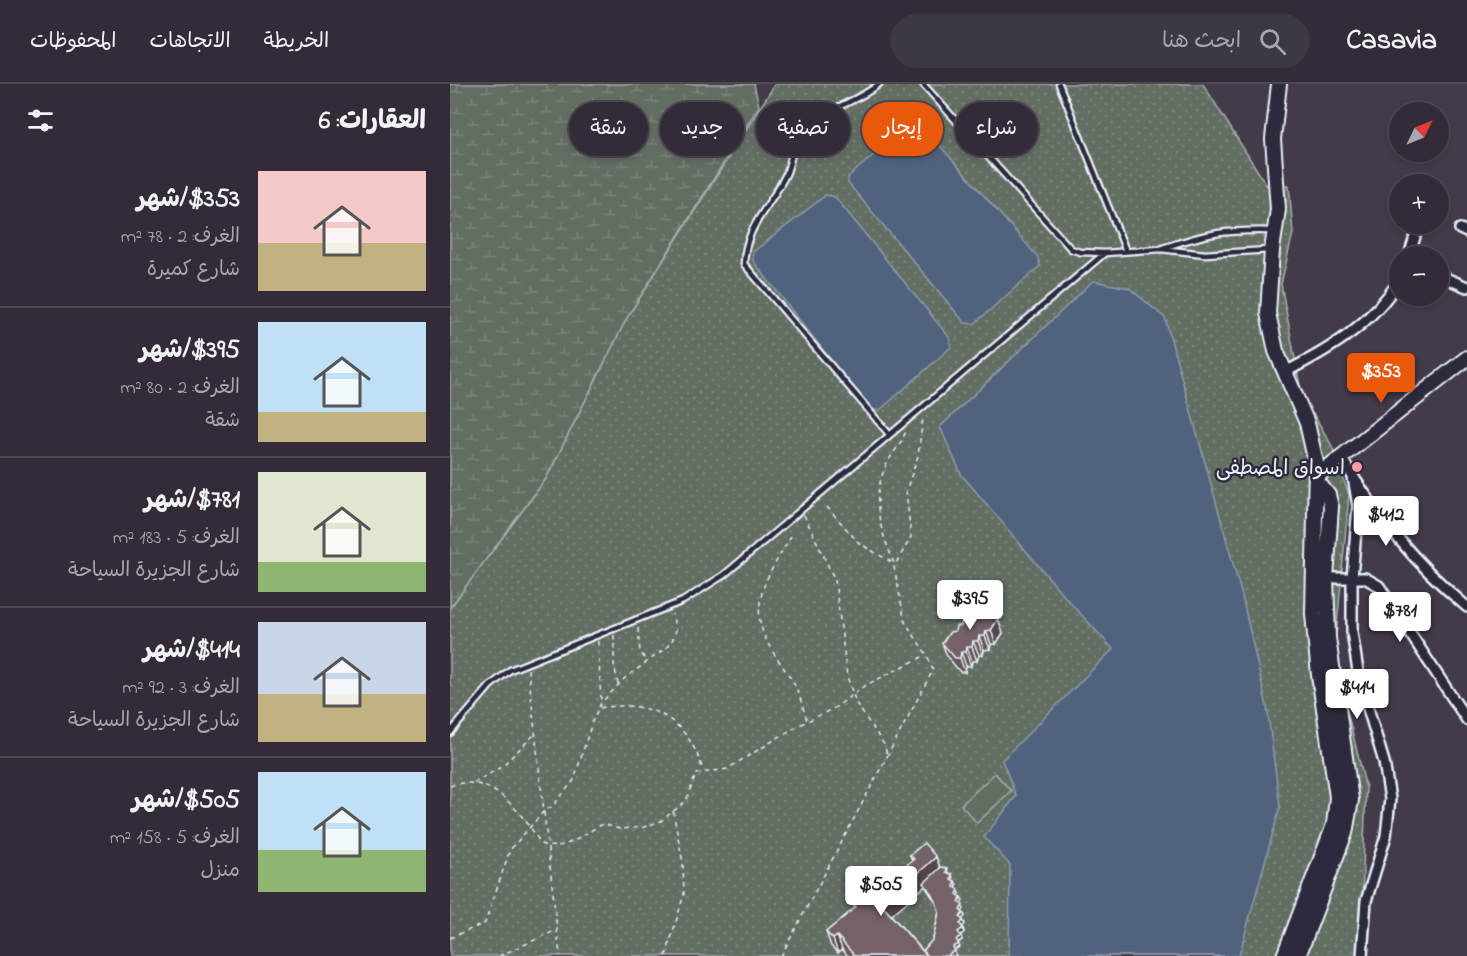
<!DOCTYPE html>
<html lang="ar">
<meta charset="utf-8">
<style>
body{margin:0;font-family:"Indie Flower","Playpen Sans Arabic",sans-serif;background:#3e3843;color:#f1f3f6;direction:rtl;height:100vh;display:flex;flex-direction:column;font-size:22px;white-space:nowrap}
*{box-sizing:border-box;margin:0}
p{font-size:20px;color:#a9a7ae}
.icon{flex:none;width:33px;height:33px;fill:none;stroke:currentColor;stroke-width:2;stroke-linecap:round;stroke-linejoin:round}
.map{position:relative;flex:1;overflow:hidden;direction:ltr}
.details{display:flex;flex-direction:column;background:#332c38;width:450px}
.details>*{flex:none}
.top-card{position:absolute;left:18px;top:18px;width:570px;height:54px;direction:rtl;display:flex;gap:12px}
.needle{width:39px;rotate:47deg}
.fabs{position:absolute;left:939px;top:18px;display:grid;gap:12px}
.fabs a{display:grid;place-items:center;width:60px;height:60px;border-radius:50%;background:#332c38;box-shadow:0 3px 9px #0003,0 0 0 2px #4e4853;font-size:30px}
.price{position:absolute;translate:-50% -51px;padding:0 14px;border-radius:6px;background:#fff;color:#222;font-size:20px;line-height:39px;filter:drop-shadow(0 2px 3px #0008)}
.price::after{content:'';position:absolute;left:50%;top:36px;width:18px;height:14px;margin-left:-9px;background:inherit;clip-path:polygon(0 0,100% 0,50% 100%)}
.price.current{background:#ea580c;color:#fff}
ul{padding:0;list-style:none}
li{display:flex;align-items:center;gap:18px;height:150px;padding:0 24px}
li+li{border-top:2px solid #4e4853}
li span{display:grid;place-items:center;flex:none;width:168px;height:120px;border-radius:0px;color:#555}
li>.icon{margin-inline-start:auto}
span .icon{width:72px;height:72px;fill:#fffc;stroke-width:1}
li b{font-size:26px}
h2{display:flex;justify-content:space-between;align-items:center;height:72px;padding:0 24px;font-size:26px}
.chip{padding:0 21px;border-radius:27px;background:#332c38;box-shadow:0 3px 9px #0003,0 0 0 2px #4e4853;font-size:21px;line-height:54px}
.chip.current{background:#ea580c;color:#fff}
header{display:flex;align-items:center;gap:36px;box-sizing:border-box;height:84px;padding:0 30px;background:#332c38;border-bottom:2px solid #4e4853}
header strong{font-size:28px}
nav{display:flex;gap:33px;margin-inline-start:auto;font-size:21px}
.search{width:420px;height:54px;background:#3e3843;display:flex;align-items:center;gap:15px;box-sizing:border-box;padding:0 21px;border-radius:33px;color:#a9a7ae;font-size:22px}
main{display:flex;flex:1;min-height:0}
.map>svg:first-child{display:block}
</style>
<header>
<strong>Casavia</strong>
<div class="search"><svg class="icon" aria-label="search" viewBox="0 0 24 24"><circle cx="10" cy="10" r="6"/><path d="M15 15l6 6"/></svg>ابحث هنا</div>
<nav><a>الخريطة</a><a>الاتجاهات</a><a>المحفوظات</a></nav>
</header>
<main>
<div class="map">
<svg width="1017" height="872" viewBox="0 0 1017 872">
<defs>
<pattern id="wetland-marsh" width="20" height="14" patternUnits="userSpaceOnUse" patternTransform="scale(1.5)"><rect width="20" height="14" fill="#636e63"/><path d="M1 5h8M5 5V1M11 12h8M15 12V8" fill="none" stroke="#79837a"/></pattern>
<pattern id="park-dots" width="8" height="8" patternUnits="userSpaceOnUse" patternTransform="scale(1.5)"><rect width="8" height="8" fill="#636e63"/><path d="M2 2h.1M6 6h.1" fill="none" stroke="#79837a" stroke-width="1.8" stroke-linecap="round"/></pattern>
</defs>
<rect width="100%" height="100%" fill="#443b4a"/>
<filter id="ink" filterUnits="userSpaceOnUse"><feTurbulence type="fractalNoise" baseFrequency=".0167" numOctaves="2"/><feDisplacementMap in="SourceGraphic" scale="12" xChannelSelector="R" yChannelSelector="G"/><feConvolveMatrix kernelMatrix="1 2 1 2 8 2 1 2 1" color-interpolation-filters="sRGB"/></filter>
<g filter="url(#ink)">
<path fill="url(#wetland-marsh)" stroke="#a6b0ae" stroke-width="1.5" d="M0,0H304L309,22L177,234L96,395L0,524Z"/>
<path fill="url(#park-dots)" stroke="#a6b0ae" stroke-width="1.5" d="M325,0H753L817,102L839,101L843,149L831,200L854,323L864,331L882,362L899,411L884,574L916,704L910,872H0V524L96,395L177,234Z"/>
<path fill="#636e63" stroke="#a6b0ae" stroke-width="1.5" d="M545,689L561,707L527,739L511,721Z"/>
<path fill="#51627c" stroke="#8d9bae" stroke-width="1.5" d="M462,38H469L588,173L590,182L524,240L515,239L398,99V93Z
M376,111L385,113L499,253L501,263L429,327L419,324L303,177V168Z
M643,197L679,204L715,234L792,512L817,623L830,723L789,872H559L560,781L534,753L566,712L552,676L663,565L615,513L511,390L490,343Z"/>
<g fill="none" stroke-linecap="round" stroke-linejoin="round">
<defs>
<path id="lane" d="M429,0C408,18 372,26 355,44C341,58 343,74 336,90C321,122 295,142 294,180L439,350
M473,0L621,165L630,168L655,169L711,165L755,170L819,166
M609,0L676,167
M713,164C757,149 774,146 822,147
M0,649L40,602L60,586L233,517L274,491L655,169"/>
<path id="street" d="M1010,145L1017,148
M959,172L969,140
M988,191L1017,203
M835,288C881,265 922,240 950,195
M890,372C928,433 961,476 1017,523
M903,393L908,422L902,494V548L909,594L934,678L940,715L936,752L916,817L912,872
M876,494H915L929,502L1017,636"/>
<path id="secondary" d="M829,0L823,55L828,125L822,166L818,229L826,267L857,339L866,379L863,530L869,591L887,713L884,741L834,872
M867,392L1017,274
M848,872L895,749L901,716L878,554L876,494L881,423L878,411L867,397"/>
</defs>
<use href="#lane" stroke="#e8f1f8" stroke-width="9"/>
<use href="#street" stroke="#e8f1f8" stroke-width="14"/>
<use href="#secondary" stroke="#e8f1f8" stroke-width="18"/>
<path stroke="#e8f1f8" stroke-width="1.5" stroke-dasharray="4.5 4.5" stroke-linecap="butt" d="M377,423L409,459L443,479
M354,431L385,496L397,592L406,619L435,662L437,672
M341,452C332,469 319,487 313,505C302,543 318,561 338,590C348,604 352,620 357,637
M444,479C431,447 420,418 435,384C440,371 451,361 456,347
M188,544L190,568L196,576
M164,551V580L168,600
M148,557L151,618
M78,585L110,872
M150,624C202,615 239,636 253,687
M24,699L51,683L85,650
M0,702C41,687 73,730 91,760C115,769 132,750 153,740L170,745L194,743L211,737L236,717L246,690L277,685L344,644L386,623L414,602L476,571
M0,854L35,839L60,766L94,727L103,722L124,696L142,638L151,619L175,594L216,564L223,555L226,546L222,530
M49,872L107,846
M216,872L234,810L233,779L223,727
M331,872L483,586L477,571L455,538L444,483L461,453L456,407L468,372L473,334"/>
<use href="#lane" stroke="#2f2a3d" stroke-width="4.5"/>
<use href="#street" stroke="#2f2a3d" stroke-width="9"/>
<use href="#secondary" stroke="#2f2a3d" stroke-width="14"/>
</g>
<path fill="#65545a" stroke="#e8f1f8" stroke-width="1.5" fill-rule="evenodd" d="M512,537L553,549L546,560H541L540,565L534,566L533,571H529L527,577H522L521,582H516L515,588H510L497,572L492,559L511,542Z
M460,771L486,773L490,784H497L498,789L502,790L503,794V796L505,797L507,801L506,804L510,809L509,812L513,816L511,820L514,825L512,828L515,832L512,835L515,840L512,843L514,848L510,851L512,856L508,859L510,863L504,866L506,871L503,872H398L392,865L388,869L381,862L376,848L405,824L403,819L436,798L462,776ZM475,802L487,820L489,828L483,855L473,867L441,831Z"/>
<path fill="#52454a" stroke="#e8f1f8" stroke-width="1.5" d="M548,535L553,549L546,560L541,546Z
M536,547L541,560L540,565L535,552Z
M529,552L534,566L533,571L528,557Z
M523,557L529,571L527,577L522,563Z
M517,563L522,577L521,582L516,568Z
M511,568L516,582L515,588L510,574Z
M486,773L491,787L474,799L475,802L437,835L432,821Z
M513,829L515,832L511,837L510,833Z
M513,837L515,840L511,844L510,840Z
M513,844L514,848L510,852L508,848Z
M387,852L392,865L388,869L383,855Z
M511,852L512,856L507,859L506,856Z"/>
<path fill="#756269" stroke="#e8f1f8" stroke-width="1.5" d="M531,520H536L548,535L541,546L536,547L535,552H529L528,557H523L522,563H517L516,568H511L510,574H505L492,559L500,548L505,547L506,542H511L512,537H517L518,531H523Z
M474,759L486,773L432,821L477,872H405L387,852L383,855L376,848L406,823L403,819L433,794L436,798L464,775L460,771Z
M491,783L497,784L496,789L502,790L501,796L505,797L504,803L509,805L507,810L511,813L509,818L513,821L510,826L513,829L510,833L513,837L510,840L513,844L508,848L511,852L506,856L509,860L503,863L505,867L499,870V872H477L473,867L483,855L489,828L486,817L474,799Z"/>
</g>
<circle fill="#ff9aa2" stroke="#2f2a3d" stroke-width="2" cx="907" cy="383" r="6"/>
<g text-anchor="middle" stroke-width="5" stroke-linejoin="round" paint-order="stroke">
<g font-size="21" fill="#e8f1f8" stroke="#2f2a3d" text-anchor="end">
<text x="895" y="390">اسواق المصطفى</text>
</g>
</g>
</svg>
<div class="fabs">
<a><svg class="needle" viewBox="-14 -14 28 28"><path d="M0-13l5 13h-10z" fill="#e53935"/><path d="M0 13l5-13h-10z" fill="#a9a7ae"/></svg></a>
<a>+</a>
<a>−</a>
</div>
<b class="price current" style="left:931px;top:320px">$353</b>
<b class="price" style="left:936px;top:463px">$412</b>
<b class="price" style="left:520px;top:547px">$395</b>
<b class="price" style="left:950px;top:559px">$781</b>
<b class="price" style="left:907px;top:636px">$414</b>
<b class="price" style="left:431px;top:833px">$505</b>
<div class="top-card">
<a class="chip">شراء</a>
<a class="chip current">إيجار</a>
<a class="chip">تصفية</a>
<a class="chip">جديد</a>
<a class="chip">شقة</a>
</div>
</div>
<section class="details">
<h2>العقارات: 6<svg class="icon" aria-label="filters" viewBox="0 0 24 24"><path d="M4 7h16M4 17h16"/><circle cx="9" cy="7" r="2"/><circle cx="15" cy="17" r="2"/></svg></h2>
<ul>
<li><span style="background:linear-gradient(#f6c9c9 60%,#c2b280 0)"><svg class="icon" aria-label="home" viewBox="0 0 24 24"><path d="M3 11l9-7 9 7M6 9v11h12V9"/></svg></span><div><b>$353/شهر</b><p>الغرف: 2 · 78 m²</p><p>شارع كميرة</p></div></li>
<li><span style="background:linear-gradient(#bfe0f5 75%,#c2b280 0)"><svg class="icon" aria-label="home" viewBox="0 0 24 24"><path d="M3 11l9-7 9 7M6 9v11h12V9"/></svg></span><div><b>$395/شهر</b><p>الغرف: 2 · 80 m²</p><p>شقة</p></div></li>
<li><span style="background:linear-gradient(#dfe7d0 75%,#8fb573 0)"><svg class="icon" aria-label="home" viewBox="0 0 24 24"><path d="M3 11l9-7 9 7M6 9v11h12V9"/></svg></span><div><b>$781/شهر</b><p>الغرف: 5 · 183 m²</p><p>شارع الجزيرة السياحة</p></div></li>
<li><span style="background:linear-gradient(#c9d6e8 60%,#c2b280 0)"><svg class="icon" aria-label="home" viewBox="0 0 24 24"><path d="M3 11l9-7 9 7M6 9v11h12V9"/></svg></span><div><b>$414/شهر</b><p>الغرف: 3 · 92 m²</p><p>شارع الجزيرة السياحة</p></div></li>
<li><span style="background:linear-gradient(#bfe0f5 65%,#8fb573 0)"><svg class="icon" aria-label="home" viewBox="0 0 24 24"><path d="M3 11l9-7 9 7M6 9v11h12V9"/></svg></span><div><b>$505/شهر</b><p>الغرف: 5 · 158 m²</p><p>منزل</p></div></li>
</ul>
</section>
</main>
